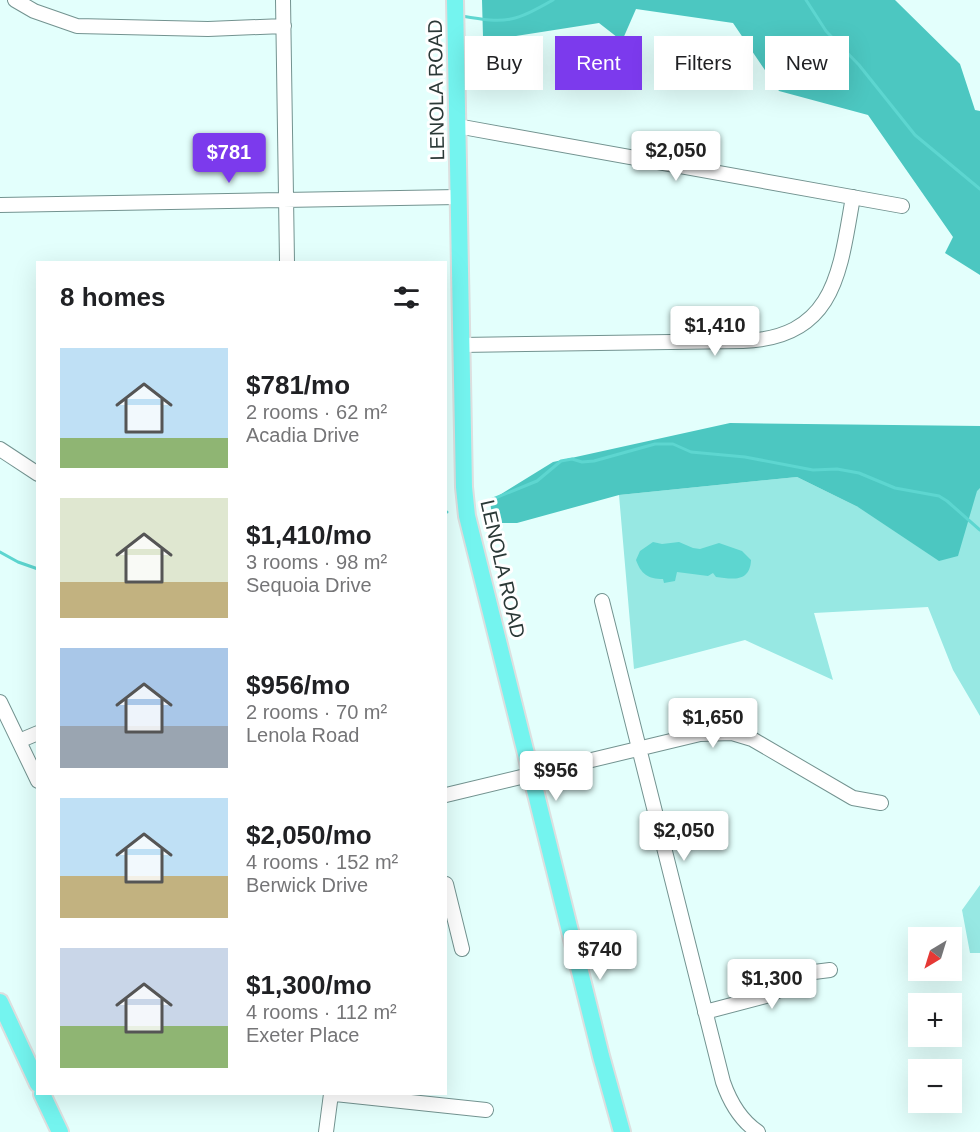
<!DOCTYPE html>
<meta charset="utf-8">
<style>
body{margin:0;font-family:Helvetica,sans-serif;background:#f6f6f6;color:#202124;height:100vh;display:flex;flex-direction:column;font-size:22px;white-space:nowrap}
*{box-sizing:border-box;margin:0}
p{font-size:20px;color:#757577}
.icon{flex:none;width:33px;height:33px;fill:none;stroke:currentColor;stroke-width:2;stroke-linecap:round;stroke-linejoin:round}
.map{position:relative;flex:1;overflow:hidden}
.drawer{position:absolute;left:36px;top:261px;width:411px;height:834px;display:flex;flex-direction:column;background:#fff;border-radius:0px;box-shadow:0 6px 24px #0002}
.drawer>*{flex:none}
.top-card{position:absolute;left:465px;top:36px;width:424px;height:54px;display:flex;gap:12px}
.needle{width:39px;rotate:218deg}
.controls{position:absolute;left:908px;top:927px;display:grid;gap:12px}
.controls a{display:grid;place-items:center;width:54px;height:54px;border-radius:0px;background:#fff;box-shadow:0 6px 24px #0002;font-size:30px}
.price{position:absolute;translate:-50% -51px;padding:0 14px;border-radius:6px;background:#fff;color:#222;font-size:20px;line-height:39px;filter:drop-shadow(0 2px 3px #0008)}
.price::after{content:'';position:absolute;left:50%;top:36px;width:18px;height:14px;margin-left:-9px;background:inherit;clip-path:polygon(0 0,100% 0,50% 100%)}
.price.selected{background:#7c3aed;color:#fff}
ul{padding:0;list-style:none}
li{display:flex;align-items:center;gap:18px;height:150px;padding:0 24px}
li span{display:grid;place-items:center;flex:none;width:168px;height:120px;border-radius:0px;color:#555}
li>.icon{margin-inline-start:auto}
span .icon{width:72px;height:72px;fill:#fffc;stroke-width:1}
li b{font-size:26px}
h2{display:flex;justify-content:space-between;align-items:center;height:72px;padding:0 24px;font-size:26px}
.tag{padding:0 21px;border-radius:0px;background:#fff;box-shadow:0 6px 24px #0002;font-size:21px;line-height:54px}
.tag.selected{background:#7c3aed;color:#fff}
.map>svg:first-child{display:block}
</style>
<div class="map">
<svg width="980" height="1132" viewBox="0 0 980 1132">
<rect width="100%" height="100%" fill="#e3fffc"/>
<path fill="#97e8e3" d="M797,477L858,507L980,488V716L953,670L928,607L814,613L833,680L745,640L634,669L619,495Z
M980,885V953H970L962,910Z"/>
<path fill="#4cc7c1" d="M482,0H895L960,64L975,110L980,111V275L945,253L953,237L868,115L779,91L733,23L636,9L622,41L599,23L491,40L483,37Z
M730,423L980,426V488L977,491L958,556L939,561L858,507L797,477L619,495L517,523H493L490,501L553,462Z"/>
<path fill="#5dd6d0" d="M653,542L662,544L679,542L693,548L700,549L719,543L742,551L751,560C750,583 732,579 716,577L713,573L708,576L677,572L675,581L664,583L663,579C648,579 641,574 636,560L640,551Z"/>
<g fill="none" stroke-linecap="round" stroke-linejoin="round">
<path stroke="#5dd6d0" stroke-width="3" d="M806,0L826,31L859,65L915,135L980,189
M462,16C507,24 514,22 553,0
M483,503L537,481L561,461L572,459L582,462L594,461L655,444H673L691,452L745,457L813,470L837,469L859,473L895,488L939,496L947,501L980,530
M446,512H447
M0,552L18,562L38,569"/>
<defs>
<path id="minor" d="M15,0L34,11L77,26L208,29L284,26
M283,0L287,262
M457,126L902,206
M0,205L458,197
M461,345L743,341C836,338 840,270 853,197
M0,449L38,474
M602,601L723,1082C730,1102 740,1120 758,1132
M0,702L38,781
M19,741L38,733
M446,795L700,734L732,733L752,739L853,798L881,803
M446,884L462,949
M705,1012L766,996L780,990L806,973L830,970
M335,1094L486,1110
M326,1132L331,1094"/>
<path id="major" d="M455,0L464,487L467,516L601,1056L622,1132
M0,1002L38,1084
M42,1094L60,1132"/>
</defs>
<use href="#minor" stroke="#739390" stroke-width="16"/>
<use href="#major" stroke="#dddfdf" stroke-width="20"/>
<use href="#minor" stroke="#fff" stroke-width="14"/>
<use href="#major" stroke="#74f4ef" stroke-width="16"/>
</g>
<g text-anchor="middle" stroke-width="6" stroke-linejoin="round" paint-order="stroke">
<g font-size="20" fill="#2b3937" stroke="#fff">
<text transform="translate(436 90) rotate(-91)" y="7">LENOLA ROAD</text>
<text transform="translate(503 569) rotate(77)" y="7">LENOLA ROAD</text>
</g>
</g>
</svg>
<div class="controls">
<a><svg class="needle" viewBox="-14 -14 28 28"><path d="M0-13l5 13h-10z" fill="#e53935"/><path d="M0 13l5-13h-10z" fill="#757577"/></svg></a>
<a>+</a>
<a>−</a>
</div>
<b class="price" style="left:676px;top:182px">$2,050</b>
<b class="price selected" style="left:229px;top:184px">$781</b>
<b class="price" style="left:715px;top:357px">$1,410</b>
<b class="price" style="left:713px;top:749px">$1,650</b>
<b class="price" style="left:556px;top:802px">$956</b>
<b class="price" style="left:684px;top:862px">$2,050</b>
<b class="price" style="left:600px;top:981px">$740</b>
<b class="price" style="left:772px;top:1010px">$1,300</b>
<div class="top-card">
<a class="tag">Buy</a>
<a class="tag selected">Rent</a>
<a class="tag">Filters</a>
<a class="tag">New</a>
</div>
<section class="drawer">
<h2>8 homes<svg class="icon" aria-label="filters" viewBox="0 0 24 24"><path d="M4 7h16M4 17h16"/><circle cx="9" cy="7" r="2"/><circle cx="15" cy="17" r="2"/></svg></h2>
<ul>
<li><span style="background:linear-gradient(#bfe0f5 75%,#8fb573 0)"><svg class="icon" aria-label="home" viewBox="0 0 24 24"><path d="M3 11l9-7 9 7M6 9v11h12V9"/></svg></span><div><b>$781/mo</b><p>2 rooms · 62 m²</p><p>Acadia Drive</p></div></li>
<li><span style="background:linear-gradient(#dfe7d0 70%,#c2b280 0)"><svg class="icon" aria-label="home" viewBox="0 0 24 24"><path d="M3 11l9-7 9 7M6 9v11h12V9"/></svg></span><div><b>$1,410/mo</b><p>3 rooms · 98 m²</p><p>Sequoia Drive</p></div></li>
<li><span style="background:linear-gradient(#a9c7e8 65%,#9aa5b1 0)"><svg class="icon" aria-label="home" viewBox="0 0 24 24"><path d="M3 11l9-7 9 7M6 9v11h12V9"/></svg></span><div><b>$956/mo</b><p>2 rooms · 70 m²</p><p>Lenola Road</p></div></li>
<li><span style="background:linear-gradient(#bfe0f5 65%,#c2b280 0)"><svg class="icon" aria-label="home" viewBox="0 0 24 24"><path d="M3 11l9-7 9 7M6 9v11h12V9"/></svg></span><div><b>$2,050/mo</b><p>4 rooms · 152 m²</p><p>Berwick Drive</p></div></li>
<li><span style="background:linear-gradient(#c9d6e8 65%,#8fb573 0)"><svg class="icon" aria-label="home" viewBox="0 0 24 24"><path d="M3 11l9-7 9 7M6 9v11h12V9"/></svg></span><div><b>$1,300/mo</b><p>4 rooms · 112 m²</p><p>Exeter Place</p></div></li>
</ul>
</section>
</div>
